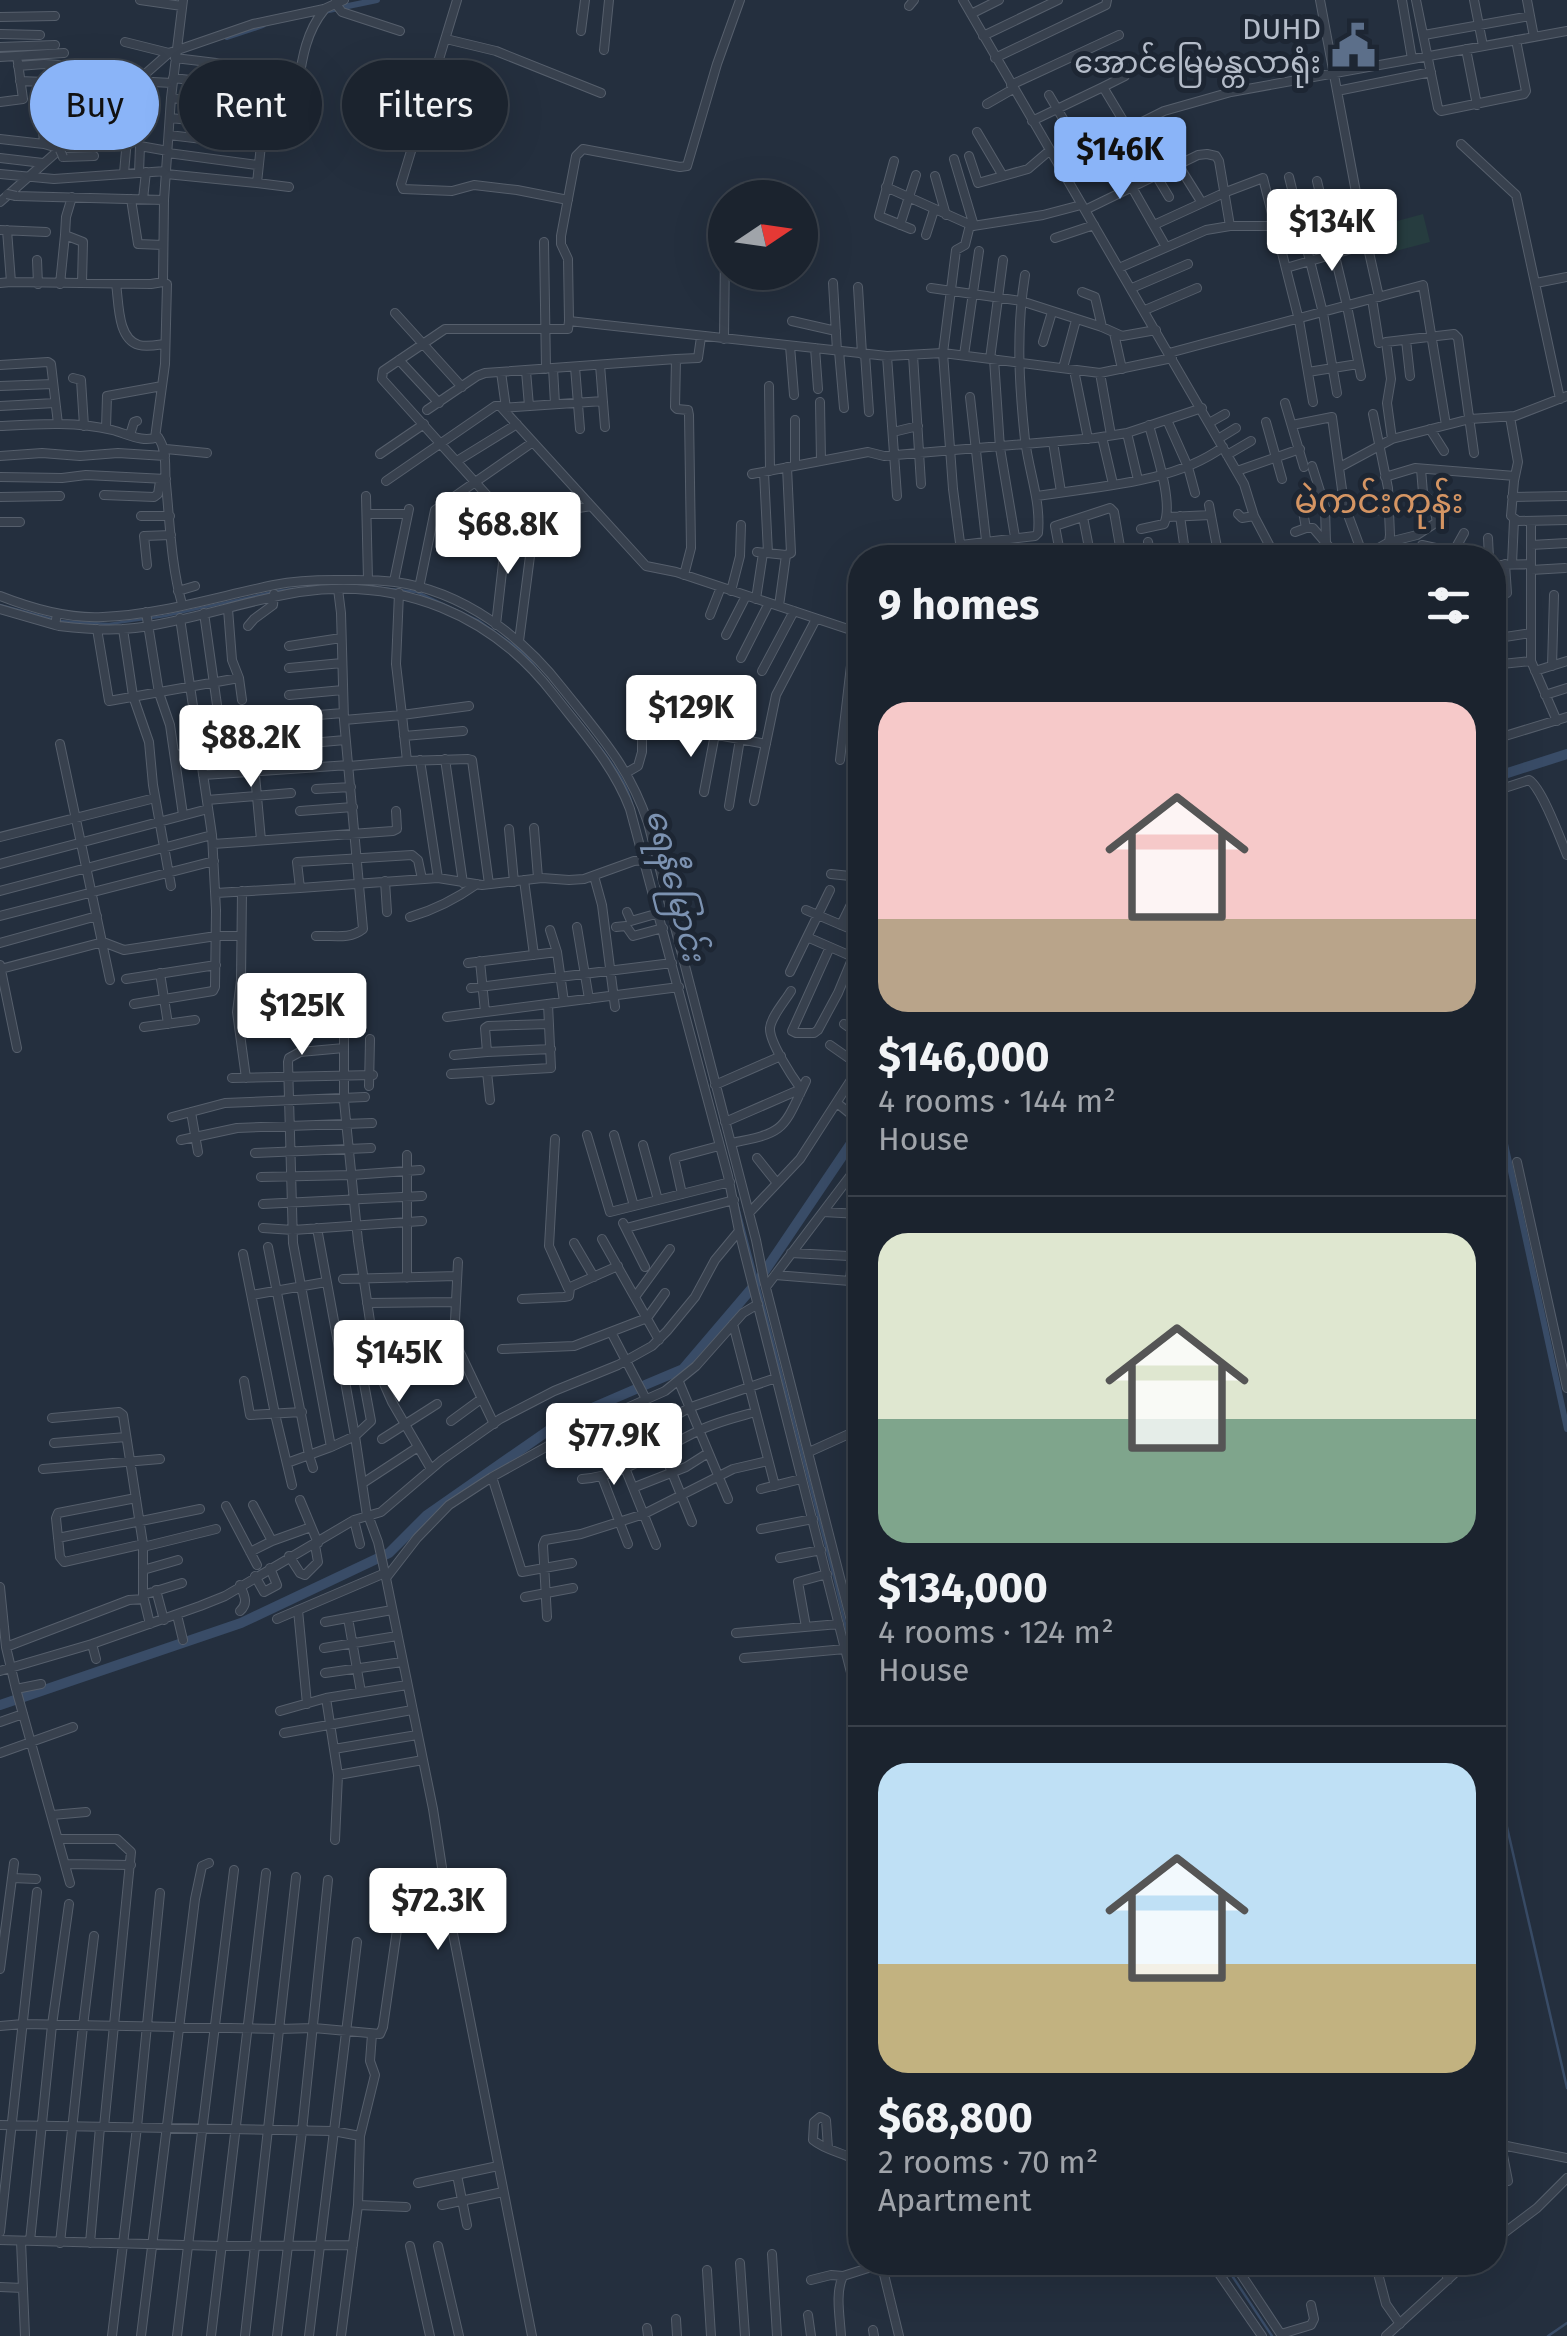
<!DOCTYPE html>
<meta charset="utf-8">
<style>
body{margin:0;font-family:"Fira Sans","Noto Sans Myanmar",sans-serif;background:#282f3a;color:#f1f3f6;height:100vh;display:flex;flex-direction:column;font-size:38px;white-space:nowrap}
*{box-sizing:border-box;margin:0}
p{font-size:32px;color:#a0a4aa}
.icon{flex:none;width:55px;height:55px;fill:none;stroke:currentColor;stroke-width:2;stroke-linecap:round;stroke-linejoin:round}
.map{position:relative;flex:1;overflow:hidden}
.panel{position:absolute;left:848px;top:545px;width:658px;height:1730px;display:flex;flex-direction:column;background:#1b232e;border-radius:40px;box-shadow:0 10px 40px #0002,0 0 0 2px #39404a}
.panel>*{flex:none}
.guide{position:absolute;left:30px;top:60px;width:668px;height:90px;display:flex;gap:20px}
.needle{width:65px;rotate:77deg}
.fabs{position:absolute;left:708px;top:180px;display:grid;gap:20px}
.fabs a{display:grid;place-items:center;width:110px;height:110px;border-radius:50%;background:#1b232e;box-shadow:0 10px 40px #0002,0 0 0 2px #39404a;font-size:50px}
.price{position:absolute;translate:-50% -85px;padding:0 22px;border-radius:10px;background:#fff;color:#222;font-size:32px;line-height:65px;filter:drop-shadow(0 2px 5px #0008)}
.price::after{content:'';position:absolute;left:50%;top:60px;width:30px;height:22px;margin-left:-15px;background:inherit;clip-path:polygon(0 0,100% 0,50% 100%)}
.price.selected{background:#8ab4f8;color:#111}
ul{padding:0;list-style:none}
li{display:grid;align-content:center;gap:20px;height:530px;padding:0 30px}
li+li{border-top:2px solid #39404a}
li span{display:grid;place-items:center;height:310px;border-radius:30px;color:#555}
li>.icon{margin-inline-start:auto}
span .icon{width:180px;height:180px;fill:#fffc;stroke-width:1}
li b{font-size:42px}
h2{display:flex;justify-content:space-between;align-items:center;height:120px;padding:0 30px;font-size:42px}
.pill{padding:0 35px;border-radius:45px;background:#1b232e;box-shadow:0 10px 40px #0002,0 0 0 2px #39404a;font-size:35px;line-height:90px}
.pill.selected{background:#8ab4f8;color:#111}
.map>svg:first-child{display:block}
</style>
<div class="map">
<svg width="1567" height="2336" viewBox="0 0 1567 2336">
<rect width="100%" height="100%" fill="#242f3e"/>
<path fill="#263c3f" d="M1423,214L1430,242L1392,252L1386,224Z"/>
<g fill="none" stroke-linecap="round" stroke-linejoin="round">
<path stroke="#394c67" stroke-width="2.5" d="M341,585L362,586
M380,588L417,592L479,621L524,653L544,678
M0,605L52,619
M59,621L109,624L165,616L277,591L293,589
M571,711L588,732
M599,746C612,764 626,782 632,804
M737,1203L835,1581L860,1688
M1492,1762L1567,2088
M1223,2262L1272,2336
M1548,2336L1567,2323"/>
<path stroke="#394c67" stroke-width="6" d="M324,11L377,0
M227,37L263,25
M1492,1084L1567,1429"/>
<path stroke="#394c67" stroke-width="10" d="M1492,778L1567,754
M645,1385L683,1369L758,1281L860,1130
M0,1705L241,1623L389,1553L427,1515L562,1421L636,1389"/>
<defs>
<path id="minor" d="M140,0L182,6
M457,0L401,184L403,189L452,191L474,185L517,190L568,200
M963,0L1244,484L1254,516L1276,558
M1320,0L1358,203L1379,297
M1402,0L1412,59
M1416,0L1438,108L1441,111L1524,94L1526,91L1516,40
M1474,0L1483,46
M1527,0L1534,37
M335,3L342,12L400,31
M909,6L914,0
M971,14L999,0
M0,17L55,16
M581,31L585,0
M0,34L40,35
M1424,35L1530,16
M983,36L1058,0
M446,39L496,51L601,93
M125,42L169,53
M0,47L55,45
M1466,49L1477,105
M604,50L609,0
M0,57L64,53
M175,58L299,73
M995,58L1106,5L1107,0
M18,66L44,64L93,67
M173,78L296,92
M20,81L94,84
M153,82L172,83
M1011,85L1119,35
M1103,87L1125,76
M1337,91L1431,72
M1049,95L1082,151
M171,98L256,108
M0,102L23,99L17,56
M987,104L1013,89
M170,118L288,130C302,91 296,44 324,10
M1032,121L1103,87L1169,197
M977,132L1003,176
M169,135L260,146
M0,139L44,144L61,149
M1105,140L1166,247
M44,144L41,104L45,99L59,101L65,143
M1461,144L1516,195L1560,399
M168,153L257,165
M969,156L978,183L1028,169L1049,151
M63,157L94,156
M0,158L43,163
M954,159L974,226
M894,161L879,216L911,229
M1177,163L1202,203
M1058,164L1164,111L1231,92L1567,31
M124,173L127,139
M139,173L140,146L168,151
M0,174L54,179L166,171
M166,174L257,183L263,126
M935,176L946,215
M1289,177L1323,313L1337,393
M1317,181L1347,306L1361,376
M257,183L289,187
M886,187L973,226L1043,215L1081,205
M16,196L164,200
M72,197L66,217L65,235L83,242L82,283
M131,199L138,244L163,245
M143,199L146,172
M0,202L169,53L253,24L324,9L344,0
M1085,210L1198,155L1207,154L1216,156L1219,161L1230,226
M900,225L916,175
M1154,225L1226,192L1263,178L1299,320L1313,402
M0,230L46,232
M7,230L11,282
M926,235L934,210
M1055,238L1094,225
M544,242L546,369
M37,260L38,284
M1119,268L1206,230L1230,226H1276L1358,203
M1286,268L1368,244
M163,282L164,200L171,98L183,0
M0,283L11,282L151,284L163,282L167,284L165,364L155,438L158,437C168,452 164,467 166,484C170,524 171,565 182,604
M833,283L837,351
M1536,283L1567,277
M60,284L65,235
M116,284C119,302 117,339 139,345C147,347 157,345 165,344
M858,287L862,354
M931,288L1021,301L1102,327L1122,336L1156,330
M1132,288L1188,264
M1082,292L1095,297L1102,327
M1372,299L1379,343
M1145,310L1197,288
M395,313L462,387
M569,321L568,259L561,244V236L576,156L583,149L680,167L687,166L717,64L740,0
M792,321L836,331
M1114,333L1122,369
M724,339L725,252
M1406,340L1410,376
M1043,342L1052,312
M790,346L794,395
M815,348L818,389
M839,351L844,408
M1169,353L1423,285L1446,425
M865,354L869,412
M913,355L921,484
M964,355L979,251
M887,356L897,496
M990,359L1003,260
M994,359L1000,448L1015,537
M399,360L439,403
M0,365L48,362L51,364L58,424
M600,365L605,427
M575,367L580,429
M553,368L555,404
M1063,368L1076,320
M1074,370L1088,439
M526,371L529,406
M501,372L506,408
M1308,372L1358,364
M1100,373L1111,435
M73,378L81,380L84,426
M0,386L53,384
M769,386L770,471
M970,397L988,558
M820,402L821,461
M1285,403L1304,467
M0,406L55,403
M502,408L603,401
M427,410L477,376L485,373L676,359
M1510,417L1518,462L1514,481L1511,516L1518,521L1567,520
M1167,420L1188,467L1195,493
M1266,422L1282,479
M1209,423L1225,414
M1292,425L1332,417L1344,504L1364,558
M0,426C36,424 77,421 112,430C128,434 142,443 158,437
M106,428L107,396L162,386
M1430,429L1444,451
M893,432L918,426
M1127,433L1138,480
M130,435L134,422L137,421
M1102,437L1113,484
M1218,439L1236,428
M1392,439L1387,403L1391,379L1386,342L1454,334L1458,338L1474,453
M1053,442L1061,492
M166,449L207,453
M380,454L424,424
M1227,455L1251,441
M0,456L42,453L80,456L118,453L165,456
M457,461L517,424
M795,466V420
M1312,466L1325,507L1326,543
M1340,467L1392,439L1470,419L1515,416L1567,396
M1237,471L1300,449
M764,472L768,553
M752,474L868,452L884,456L1095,438L1127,433L1202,408
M0,477L62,478L86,475L166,479
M1385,477L1415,468L1515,476
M386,481L495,406H500L646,566L676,572L860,633
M104,495L154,497L158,494L160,481
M366,496L368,580
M1037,496C1097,486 1172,484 1223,447
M0,497L60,496
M1512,497L1567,496
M1209,505L1219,558
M591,506L523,517H513L503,513L382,379L383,371L445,329H568L569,321L887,356L943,353L1100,373L1172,358
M1371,511L1390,509
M367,514H408
M1238,514L1242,518L1254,516
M141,516H170
M1180,516L1186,558
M1083,517L1091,558
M1168,517L1211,515
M1531,521V661L1557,721
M0,522H20
M1306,528L1302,506L1323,500
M1141,529L1164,524C1174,503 1155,449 1149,425
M1295,532L1306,528H1313L1331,549L1342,551L1346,558
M1488,538L1489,558
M1394,541L1399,558
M1148,542L1151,558
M1389,542L1417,535L1437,522L1433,503L1423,493L1421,469
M961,545L1035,536L1038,533C1041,501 1029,472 1025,440C1019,384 1016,330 1025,275
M1422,545L1440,549L1448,558
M1531,545L1567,543
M757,552L786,555L791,553L787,467
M962,558L953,489L943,353L956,250L965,245L970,225
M1061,558L1055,526L1110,508L1114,512L1122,558
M1251,558L1272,552
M1354,558L1370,553L1389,542L1390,535L1388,488L1373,414
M1450,558L1464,533
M1505,564L1507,593
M1512,564L1514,520
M147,565L144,536L171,535
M1492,565L1531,564
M1531,570L1565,568
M684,575L691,548L689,415L688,410L677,409L675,407L676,359L698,358L701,337
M394,581L409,509
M419,588L435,510L533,442
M178,591L195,586
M731,591L740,556L741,525
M399,593L396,664L402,715L469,706
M0,596C33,609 68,619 103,617C159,615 220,596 274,585C294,581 314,580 335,580C355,580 375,579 395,582C463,591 523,637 563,689C599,734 630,768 648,823L756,1240L764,1280L860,1656
M756,599L763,553
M779,606L786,555
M0,609L55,625
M228,609L232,660L239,678L242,700
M146,612L159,693L170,725L183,815
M204,613L217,705
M710,615L721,587
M496,625L505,545
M248,626L254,619L273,605L274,594
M97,629L109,701L239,678
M123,629L133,696L149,742L153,785L171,886
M726,635L746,596
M1492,639L1531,633
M1493,639L1496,665
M519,641L530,556L524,542L523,517
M289,646L341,638
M741,658L769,603
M1492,665L1531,661
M1552,666L1554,595
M289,668L342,663
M762,671L794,611
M1535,671L1567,661
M289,695L343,690
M1545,695L1567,688
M344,720L402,715L407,761L349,766
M250,721L261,840
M196,725L343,713
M843,734H860
M404,736L463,731
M1492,740L1567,717
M60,744L110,980
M175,755L345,740
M445,759L463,883
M420,760L438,878
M840,760L855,631
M407,761L468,759L472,760L489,884
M626,773L638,766L642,752V721L766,744
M203,775L349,765
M316,789L351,787
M704,792L715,734
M1492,792L1529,780C1542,788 1560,838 1567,855
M207,800L291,793
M754,801L776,695L816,619
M729,806L740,739
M300,811L353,807
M534,828L538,878
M509,829L514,882
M1492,831L1499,871
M0,837L155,798
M213,844L393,831L397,829L396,811
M0,864L208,809
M831,874L860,877
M594,876L602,905L615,1007
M422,879L418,860L412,855L297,862L300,888L438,878L482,885L542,878L569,880L584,879L634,861L644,860
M524,880L534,955
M385,881L387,912
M0,891L212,835
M242,891L241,980L237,1012L246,1078
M216,893L300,888
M806,910L860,933
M627,912L631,921L659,913
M0,916L214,861
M410,917C434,910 456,899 477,884
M841,925L860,886
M577,927L589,999
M616,927L626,926L633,936L663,928
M550,930L557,952L564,1002
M316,936C333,935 349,940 363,929L344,720L341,613L338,589
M807,937L860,960
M0,943L97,916
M830,947L792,1031L796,1033H814L818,1030L838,993L853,957
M480,961L485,1012
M468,963L557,952
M0,965L17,1048
M1,969L103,942L124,950L216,936H241
M790,972L830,890
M160,973L168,1024
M126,979L216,965
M471,988L672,963
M791,991C785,1001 771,1017 770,1028C769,1042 793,1078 801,1089L800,1094
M854,1002L860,1005
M134,1004L213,991L215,987L216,910L212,835L180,618
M447,1017L679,987
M549,1024L488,1026L485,1028L487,1052L551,1049
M844,1024L860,1035
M144,1027L195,1020
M344,1036V1101L358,1241L377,1368L392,1402L431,1469
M830,1045L860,1066
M454,1055L487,1052
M487,1072L490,1100
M451,1074L551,1068L548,1004
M232,1078L373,1075
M715,1085L781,1056
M369,1086L370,1039
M837,1103L853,1116L854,1123
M191,1112L198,1152
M172,1117L225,1103L365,1097
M725,1122L801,1089
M587,1135L610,1212L730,1182
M614,1135L634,1206
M555,1139L549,1246L568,1288L618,1266
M181,1140L237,1128L372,1123
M731,1143C786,1133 783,1129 806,1081
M643,1145L658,1200
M255,1153L371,1148
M757,1158L777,1183
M1517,1162L1567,1388
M261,1177L352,1175L420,1170
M682,1194L674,1158L719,1146
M263,1204L422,1196
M823,1212L860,1214
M749,1213L800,1159L860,1066
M623,1223L645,1267
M263,1228L293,1230L422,1221
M317,1228L355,1436L331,1447L293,1243L288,1062L289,1058L300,1052L344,1048
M626,1228L734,1200
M739,1231L860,1708
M602,1239L659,1340
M574,1243L594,1277
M268,1247L309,1455L331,1447
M243,1254L275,1414L292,1485
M458,1262L454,1340L494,1424
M775,1275L850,1281L852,1258L849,1256L791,1253
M407,1278V1155
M343,1279L457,1276
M766,1287L860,1163
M252,1295L326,1282
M635,1297L670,1249
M522,1299L564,1297L569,1296L570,1288
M367,1303L456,1302
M733,1324L775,1486
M371,1329L455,1326
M611,1332L646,1399
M502,1349L574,1346L647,1318L665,1293
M366,1359L360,1362L371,1421L355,1436L367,1516
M244,1381L250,1415L302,1412
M679,1382L728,1499
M643,1401L692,1522
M52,1418L119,1412L123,1415L143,1544V1595L150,1624
M605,1418L656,1545
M451,1421L481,1399
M654,1427L691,1407L776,1378
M382,1439L437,1404
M54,1443L126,1437
M809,1452L860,1429
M287,1463L309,1455L313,1468
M43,1469L160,1459
M492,1477L522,1572L572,1563
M602,1477L628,1544
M582,1479C623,1476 659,1450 696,1432C715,1422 735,1418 755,1412
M363,1483L418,1447
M635,1487L686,1467L708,1453
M761,1489L801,1479
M136,1498L58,1513L56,1518L60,1557L64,1562L143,1544
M300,1500L318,1543
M253,1505L272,1541
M226,1506L257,1565
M368,1515L378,1542L386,1578L433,1809L449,1913L532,2336
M354,1520L360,1544
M761,1529L813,1519
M58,1538L200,1509
M143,1547L216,1529
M250,1552L272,1541L311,1527
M289,1556L300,1573L305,1575L318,1562L315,1545
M780,1558L821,1550
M143,1570L178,1560
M255,1576L264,1592L277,1585L270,1568
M386,1578L417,1538L449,1505L492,1477L573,1432L665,1391L696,1366L743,1313L758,1304
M0,1587L6,1647L16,1689L41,1684
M156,1590L164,1620
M143,1595L182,1583
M525,1597L573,1588
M298,1610L307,1704
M240,1611C249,1603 244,1595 240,1585
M177,1615L183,1640
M547,1617L543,1545L545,1540L581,1534L644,1514L733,1469L768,1461
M348,1618L361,1692
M277,1619L385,1573
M325,1622L392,1610
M806,1627L798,1582L827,1574
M736,1633L839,1624
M92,1644L96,1659
M6,1647L129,1600L144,1599
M324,1648L397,1636
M744,1658L845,1649
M0,1671L92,1644L200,1606L225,1596L354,1520L381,1512L442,1460L500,1419L554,1391L618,1365L652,1346L667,1331L695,1297L715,1260L739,1231L728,1176L630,809C614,766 582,731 554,695C492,614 400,577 299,592C244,601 190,621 135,628C110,631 84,629 59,626L55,625L57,614
M325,1673L402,1662
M16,1689L70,1883
M326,1698L338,1775L335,1840
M280,1711L326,1698L407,1685
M0,1722L23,1714
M284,1733L412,1710
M334,1749L417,1735
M0,1753L73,1727
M338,1775L423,1760
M52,1815L86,1812
M59,1839H117L131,1852L104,2127
M65,1864L131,1865
M13,1878L36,1879
M0,1969L14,1863
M0,2026L23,2024L279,2029L314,2028L380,2034L383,2027L403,1888L400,1890
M0,2125L333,2131L360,2136
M1492,2143L1567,2158
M1501,2145L1508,2181
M828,2148L826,2120L820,2117L814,2122L813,2140C825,2150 840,2152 854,2159L860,2176
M457,2175L467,2225
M418,2183L498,2166
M358,2205L406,2207
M442,2205L503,2192
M0,2232L37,1892
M0,2240L221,2246L353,2245
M21,2241L25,2336
M30,2241L52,2025L69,1904
M1492,2242L1537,2208L1567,2178
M60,2243L83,2026L94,1936
M90,2243L100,2127
M410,2246L430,2336
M438,2246L459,2336
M772,2254L777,2336
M881,2262L899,2336
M1211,2262L1262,2336
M1233,2262L1282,2336
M1375,2262L1386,2304L1400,2324
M1442,2262L1448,2280
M740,2263L745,2336
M707,2270L711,2336
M811,2280L831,2275L843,2276
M0,2287L23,2288
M808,2315L811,2336
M676,2319L677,2336
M647,2328L648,2336
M873,2330L874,2336
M1281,2334L1311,2325L1314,2319L1311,2305
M112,2336L137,2127L160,1893
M141,2336L195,1899L202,1866L209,1863
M177,2336L234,1870
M211,2336L266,1873
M245,2336L296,1877
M277,2336L302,2131L328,1880
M309,2336L357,1942
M341,2336L358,2205L360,2136L375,2075L370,2061L372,2034
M841,2336C840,2317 835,2293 843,2276L881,2264
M1386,2336L1467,2262"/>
</defs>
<use href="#minor" stroke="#565f6c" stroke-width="10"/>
<use href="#minor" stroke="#38414e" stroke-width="8"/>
<defs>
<path id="minor-bridge" d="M60,150L63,157
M7,194L16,196"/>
</defs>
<use href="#minor-bridge" stroke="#565f6c" stroke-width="10" stroke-linecap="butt"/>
<use href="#minor-bridge" stroke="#38414e" stroke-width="8"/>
</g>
<defs>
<symbol id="civic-bare" viewBox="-9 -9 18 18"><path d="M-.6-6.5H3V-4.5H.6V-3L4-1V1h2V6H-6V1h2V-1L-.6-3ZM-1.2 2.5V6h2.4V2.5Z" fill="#5c6f8a" stroke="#1d2633" stroke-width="2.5" paint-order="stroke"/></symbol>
</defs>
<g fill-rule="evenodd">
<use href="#civic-bare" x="1322" y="14" width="63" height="63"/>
</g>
<g text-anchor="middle" stroke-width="10" stroke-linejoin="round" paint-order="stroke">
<g font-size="30" fill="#b4bcc9" stroke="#1d2633" text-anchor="end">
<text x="1321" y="39">DUHD<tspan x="1321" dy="34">အောင်မြေမန္တလာရုံး</tspan></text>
</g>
<g font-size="32" font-style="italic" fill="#7c92b1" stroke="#1d2633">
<text transform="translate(676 885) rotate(76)" y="11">ရေနီမြောင်း</text>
</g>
<g font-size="35" fill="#d59563" stroke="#1d2633">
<text x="1379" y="513">မဲကင်းကုန်း</text>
</g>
</g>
</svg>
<div class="fabs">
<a><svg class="needle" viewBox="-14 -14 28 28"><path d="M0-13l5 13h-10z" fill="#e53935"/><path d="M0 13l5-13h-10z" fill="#a0a4aa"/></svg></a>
</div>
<b class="price selected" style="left:1120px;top:202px">$146K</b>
<b class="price" style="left:1332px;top:274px">$134K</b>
<b class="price" style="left:508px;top:577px">$68.8K</b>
<b class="price" style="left:691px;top:760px">$129K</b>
<b class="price" style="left:251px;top:790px">$88.2K</b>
<b class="price" style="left:302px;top:1058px">$125K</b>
<b class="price" style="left:399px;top:1405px">$145K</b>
<b class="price" style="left:614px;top:1488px">$77.9K</b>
<b class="price" style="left:438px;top:1953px">$72.3K</b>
<div class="guide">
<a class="pill selected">Buy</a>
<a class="pill">Rent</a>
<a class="pill">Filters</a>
</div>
<section class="panel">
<h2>9 homes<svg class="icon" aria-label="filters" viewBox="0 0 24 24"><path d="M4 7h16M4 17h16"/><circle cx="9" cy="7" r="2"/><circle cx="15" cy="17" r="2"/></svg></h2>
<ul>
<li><span style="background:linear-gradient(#f6c9c9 70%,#b9a48a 0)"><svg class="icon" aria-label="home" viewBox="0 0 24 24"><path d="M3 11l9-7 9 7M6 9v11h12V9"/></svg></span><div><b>$146,000</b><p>4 rooms · 144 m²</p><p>House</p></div></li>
<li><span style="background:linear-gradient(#dfe7d0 60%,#7fa58c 0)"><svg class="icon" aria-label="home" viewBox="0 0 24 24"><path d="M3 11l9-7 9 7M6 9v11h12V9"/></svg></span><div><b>$134,000</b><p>4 rooms · 124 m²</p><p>House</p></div></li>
<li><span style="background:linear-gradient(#bfe0f5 65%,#c2b280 0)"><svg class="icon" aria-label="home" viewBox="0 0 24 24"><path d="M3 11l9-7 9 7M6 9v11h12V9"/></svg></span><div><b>$68,800</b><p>2 rooms · 70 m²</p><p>Apartment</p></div></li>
</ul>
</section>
</div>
